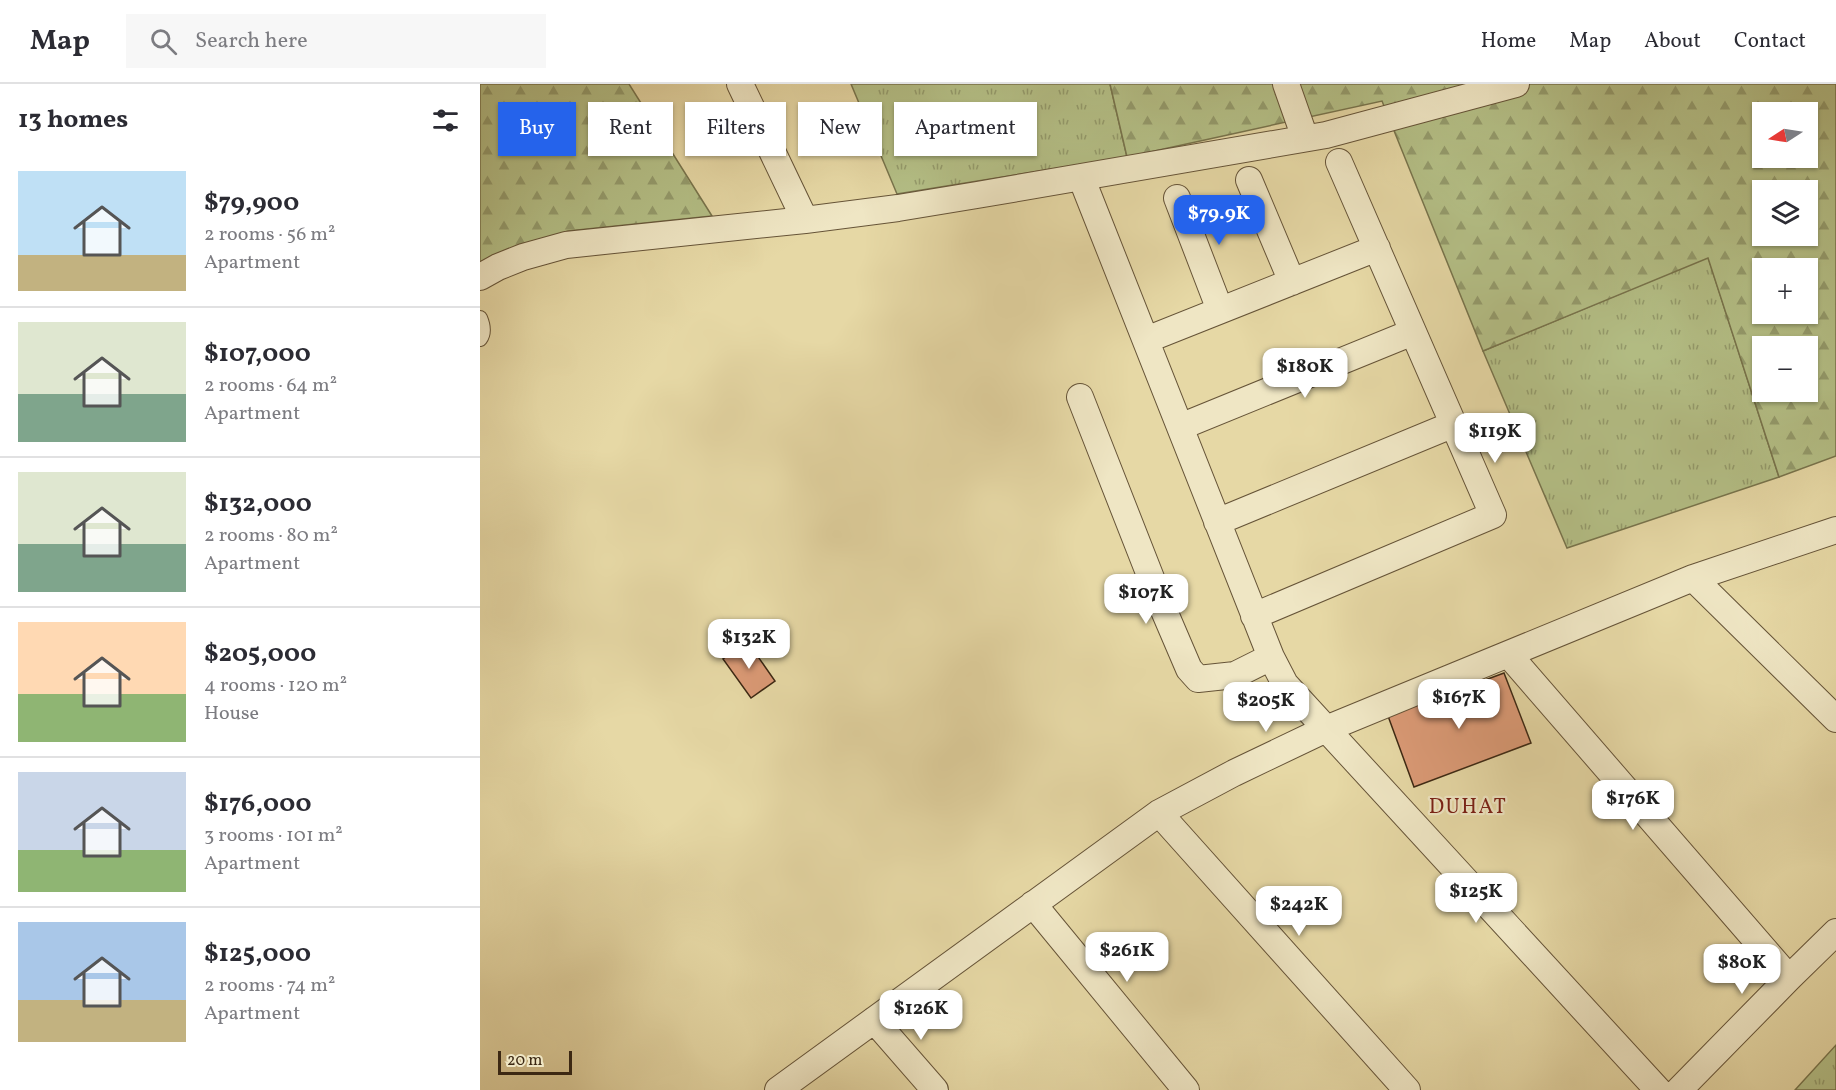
<!DOCTYPE html>
<meta charset="utf-8">
<style>
body{margin:0;font-family:Vollkorn,serif;background:#f7f7f7;color:#2b2b33;height:100vh;display:flex;flex-direction:column;font-size:22px;white-space:nowrap}
*{box-sizing:border-box;margin:0}
p{font-size:20px;color:#7c7c81}
.icon{flex:none;width:33px;height:33px;fill:none;stroke:currentColor;stroke-width:2;stroke-linecap:round;stroke-linejoin:round}
.map{position:relative;flex:1;overflow:hidden}
.drawer{display:flex;flex-direction:column;background:#fff;width:480px}
.drawer>*{flex:none}
.guide{position:absolute;left:18px;top:18px;width:570px;height:54px;display:flex;gap:12px}
.needle{width:39px;rotate:258deg}
.tools{position:absolute;left:1272px;top:18px;display:grid;gap:12px}
.tools a{display:grid;place-items:center;width:66px;height:66px;border-radius:0px;background:#fff;box-shadow:0 2px 4px #0004;font-size:30px}
.scale{position:absolute;left:18px;bottom:15px;width:74px;box-sizing:border-box;padding-left:6px;border:3px solid #3c2813;border-top:0;font-size:16px;line-height:21px;white-space:nowrap;color:#3c2813;-webkit-text-stroke:4px #efe6c4;paint-order:stroke}
.price{position:absolute;translate:-50% -51px;padding:0 14px;border-radius:12px;background:#fff;color:#222;font-size:20px;line-height:39px;filter:drop-shadow(0 2px 3px #0008)}
.price::after{content:'';position:absolute;left:50%;top:36px;width:18px;height:14px;margin-left:-9px;background:inherit;clip-path:polygon(0 0,100% 0,50% 100%)}
.price.on{background:#2563eb;color:#fff}
ul{padding:0;list-style:none}
li{display:flex;align-items:center;gap:18px;height:150px;padding:0 18px}
li+li{border-top:2px solid #e1e1e2}
li span{display:grid;place-items:center;flex:none;width:168px;height:120px;border-radius:0px;color:#555}
li>.icon{margin-inline-start:auto}
span .icon{width:72px;height:72px;fill:#fffc;stroke-width:1}
li b{font-size:26px}
h2{display:flex;justify-content:space-between;align-items:center;height:72px;padding:0 18px;font-size:26px}
.tag{padding:0 21px;border-radius:0px;background:#fff;box-shadow:0 2px 4px #0004;font-size:21px;line-height:54px}
.tag.on{background:#2563eb;color:#fff}
header{display:flex;align-items:center;gap:36px;box-sizing:border-box;height:84px;padding:0 30px;background:#fff;border-bottom:2px solid #e1e1e2}
header strong{font-size:28px}
nav{display:flex;gap:33px;margin-inline-start:auto;font-size:21px}
.search{width:420px;height:54px;background:#f7f7f7;display:flex;align-items:center;gap:15px;box-sizing:border-box;padding:0 21px;border-radius:0px;color:#7c7c81;font-size:22px}
main{display:flex;flex:1;min-height:0}
.map>svg:first-child{display:block}
</style>
<header>
<strong>Map</strong>
<div class="search"><svg class="icon" aria-label="search" viewBox="0 0 24 24"><circle cx="10" cy="10" r="6"/><path d="M15 15l6 6"/></svg>Search here</div>
<nav><a>Home</a><a>Map</a><a>About</a><a>Contact</a></nav>
</header>
<main>
<section class="drawer">
<h2>13 homes<svg class="icon" aria-label="filters" viewBox="0 0 24 24"><path d="M4 7h16M4 17h16"/><circle cx="9" cy="7" r="2"/><circle cx="15" cy="17" r="2"/></svg></h2>
<ul>
<li><span style="background:linear-gradient(#bfe0f5 70%,#c2b280 0)"><svg class="icon" aria-label="home" viewBox="0 0 24 24"><path d="M3 11l9-7 9 7M6 9v11h12V9"/></svg></span><div><b>$79,900</b><p>2 rooms · 56 m²</p><p>Apartment</p></div></li>
<li><span style="background:linear-gradient(#dfe7d0 60%,#7fa58c 0)"><svg class="icon" aria-label="home" viewBox="0 0 24 24"><path d="M3 11l9-7 9 7M6 9v11h12V9"/></svg></span><div><b>$107,000</b><p>2 rooms · 64 m²</p><p>Apartment</p></div></li>
<li><span style="background:linear-gradient(#dfe7d0 60%,#7fa58c 0)"><svg class="icon" aria-label="home" viewBox="0 0 24 24"><path d="M3 11l9-7 9 7M6 9v11h12V9"/></svg></span><div><b>$132,000</b><p>2 rooms · 80 m²</p><p>Apartment</p></div></li>
<li><span style="background:linear-gradient(#ffd9b3 60%,#8fb573 0)"><svg class="icon" aria-label="home" viewBox="0 0 24 24"><path d="M3 11l9-7 9 7M6 9v11h12V9"/></svg></span><div><b>$205,000</b><p>4 rooms · 120 m²</p><p>House</p></div></li>
<li><span style="background:linear-gradient(#c9d6e8 65%,#8fb573 0)"><svg class="icon" aria-label="home" viewBox="0 0 24 24"><path d="M3 11l9-7 9 7M6 9v11h12V9"/></svg></span><div><b>$176,000</b><p>3 rooms · 101 m²</p><p>Apartment</p></div></li>
<li><span style="background:linear-gradient(#a9c7e8 65%,#c2b280 0)"><svg class="icon" aria-label="home" viewBox="0 0 24 24"><path d="M3 11l9-7 9 7M6 9v11h12V9"/></svg></span><div><b>$125,000</b><p>2 rooms · 74 m²</p><p>Apartment</p></div></li>
</ul>
</section>
<div class="map">
<svg width="1356" height="1006" viewBox="0 0 1356 1006">
<defs>
<pattern id="grass-tufts" width="24" height="20" patternUnits="userSpaceOnUse" patternTransform="scale(1.5)"><rect width="24" height="20" fill="#b4bf86"/><path d="M3 7l-1-3M5 7V3M7 7l1-3M15 17l-1-3M17 17v-4M19 17l1-3" fill="none" stroke="#949b6c"/></pattern>
<pattern id="forest-firs" width="22" height="20" patternUnits="userSpaceOnUse" patternTransform="scale(1.5)"><rect width="22" height="20" fill="#b4bf86"/><path d="M5 1l3.5 6h-7zM16 11l3.5 6h-7z" fill="#949b6c"/></pattern>
</defs>
<rect width="100%" height="100%" fill="#e6d8a5"/>
<filter id="stains"><feTurbulence type="fractalNoise" baseFrequency=".00333" numOctaves="4"/><feColorMatrix values="0 0 0 0 .2 0 0 0 0 .09 0 0 0 0 .02 0 0 0 .5 -.17"/></filter>
<radialGradient id="worn" r=".72"><stop offset=".6" stop-color="#630" stop-opacity="0"/><stop offset="1" stop-color="#630" stop-opacity=".3"/></radialGradient>
<path fill="url(#grass-tufts)" stroke="#78744c" stroke-width="1.5" d="M371,0H630L647,73L417,110Z
M1228,173L1299,393L1087,464L1003,267Z
M1356,961V1006H1315Z"/>
<path fill="url(#forest-firs)" stroke="#78744c" stroke-width="1.5" fill-rule="evenodd" d="M0,0H149L232,132L88,147L0,178Z
M630,0H1356V372L1299,393L1228,174L1003,267L902,17L647,73ZM1282,28H1328V74H1282ZM1282,106H1328V152H1282ZM1282,184H1328V230H1282ZM1282,262H1328V308H1282Z"/>
<path fill="#db9a76" stroke="#3c2813" stroke-width="1.5" d="M267,557L295,597L271,614L243,575Z
M1024,589L1051,659L934,703L908,632Z"/>
<g fill="none" stroke-linecap="round" stroke-linejoin="round">
<defs>
<path id="service" d="M0,234C3,241 5,248 0,255"/>
<path id="minor" d="M260,0L325,136
M806,0L825,54
M601,93L791,573
M769,96L812,198
M697,114L740,226
M0,193L18,183L43,173L86,161L325,136L418,124L497,111L846,51L1036,0
M666,256L897,164
M600,313L682,522L709,585L718,595L755,591L791,573L805,600L1178,1006
M700,343L933,248
M737,438L974,340
M1213,494L1356,635
M774,532L1013,431L859,78
M1029,571L1309,894
M679,729L927,1006
M553,820L706,1006
M394,936L455,1006
M298,1006L679,729L754,689L846,645L1213,494L1356,446
M1199,1006L1309,894L1356,848"/>
</defs>
<use href="#service" stroke="#665438" stroke-width="16"/>
<use href="#minor" stroke="#665438" stroke-width="28"/>
<use href="#service" stroke="#efe6c4" stroke-width="14"/>
<use href="#minor" stroke="#efe6c4" stroke-width="26"/>
</g>
<g text-anchor="middle" stroke-width="4.5" stroke-linejoin="round" paint-order="stroke">
<g font-size="21" letter-spacing="1.5" fill="#7a1f14" stroke="#efe6c4">
<text x="988" y="729">DUHAT</text>
</g>
</g>
<rect width="100%" height="100%" filter="url(#stains)"/>
<rect width="100%" height="100%" fill="url(#worn)"/>
</svg>
<div class="tools">
<a><svg class="needle" viewBox="-14 -14 28 28"><path d="M0-13l5 13h-10z" fill="#e53935"/><path d="M0 13l5-13h-10z" fill="#7c7c81"/></svg></a>
<a><svg class="icon" aria-label="layers" viewBox="0 0 24 24"><path d="M12 4l9 5-9 5-9-5zM3 14l9 5 9-5"/></svg></a>
<a>+</a>
<a>−</a>
</div>
<div class="scale">20 m</div>
<b class="price on" style="left:739px;top:162px">$79.9K</b>
<b class="price" style="left:825px;top:315px">$180K</b>
<b class="price" style="left:1015px;top:380px">$119K</b>
<b class="price" style="left:666px;top:541px">$107K</b>
<b class="price" style="left:269px;top:586px">$132K</b>
<b class="price" style="left:979px;top:646px">$167K</b>
<b class="price" style="left:786px;top:649px">$205K</b>
<b class="price" style="left:1153px;top:747px">$176K</b>
<b class="price" style="left:996px;top:840px">$125K</b>
<b class="price" style="left:819px;top:853px">$242K</b>
<b class="price" style="left:647px;top:899px">$261K</b>
<b class="price" style="left:1262px;top:911px">$80K</b>
<b class="price" style="left:441px;top:957px">$126K</b>
<div class="guide">
<a class="tag on">Buy</a>
<a class="tag">Rent</a>
<a class="tag">Filters</a>
<a class="tag">New</a>
<a class="tag">Apartment</a>
</div>
</div>
</main>
